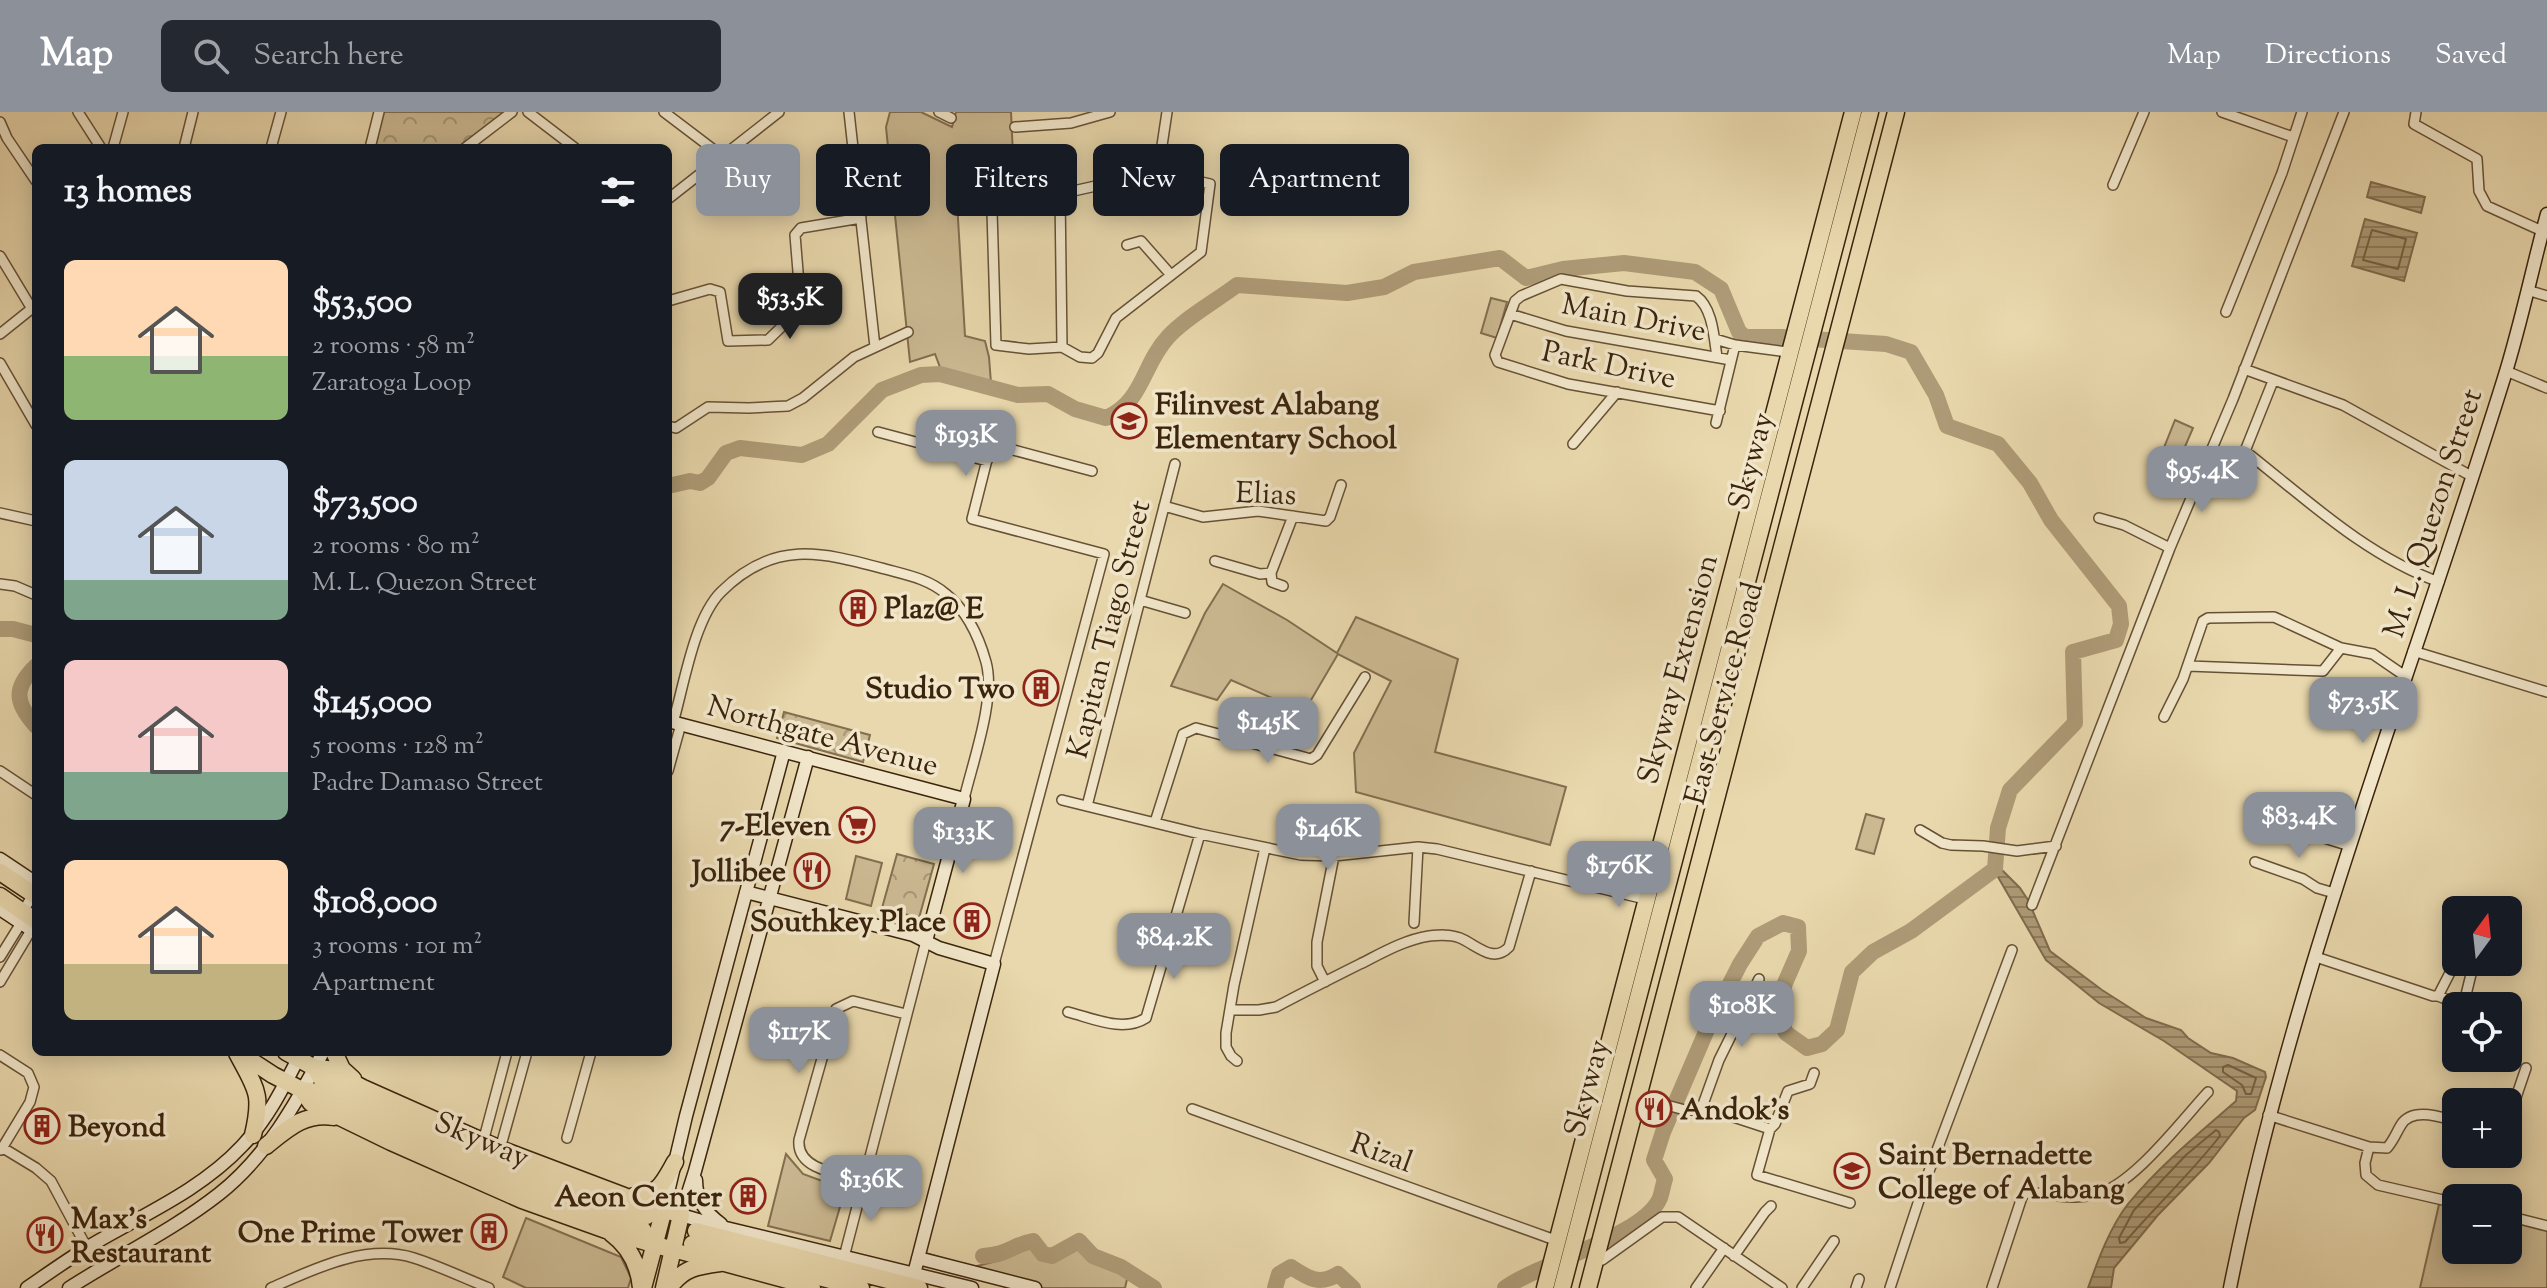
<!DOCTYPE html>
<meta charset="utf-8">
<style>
body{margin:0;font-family:"Sorts Mill Goudy",serif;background:#242831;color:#f1f3f6;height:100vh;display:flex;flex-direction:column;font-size:30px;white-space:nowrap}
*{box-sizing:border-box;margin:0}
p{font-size:26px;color:#9ea1a6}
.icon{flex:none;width:44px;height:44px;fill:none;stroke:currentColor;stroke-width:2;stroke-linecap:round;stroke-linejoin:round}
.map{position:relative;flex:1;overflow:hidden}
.details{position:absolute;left:32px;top:32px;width:640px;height:912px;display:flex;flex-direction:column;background:#171b24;border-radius:12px;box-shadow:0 4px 20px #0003}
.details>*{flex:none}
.banner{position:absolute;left:696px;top:32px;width:760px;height:72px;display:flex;gap:16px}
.needle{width:52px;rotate:15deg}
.tools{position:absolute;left:2442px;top:784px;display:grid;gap:16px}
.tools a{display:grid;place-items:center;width:80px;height:80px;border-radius:12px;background:#171b24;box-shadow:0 4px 20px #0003;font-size:40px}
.price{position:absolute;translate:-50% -68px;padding:0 18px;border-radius:16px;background:#8c9099;color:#fff;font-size:26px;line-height:52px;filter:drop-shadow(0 2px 4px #0008)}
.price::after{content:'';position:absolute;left:50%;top:48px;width:24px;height:18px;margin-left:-12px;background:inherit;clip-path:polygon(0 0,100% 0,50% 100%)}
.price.active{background:#222;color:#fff}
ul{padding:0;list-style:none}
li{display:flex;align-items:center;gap:24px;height:200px;padding:0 32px}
li span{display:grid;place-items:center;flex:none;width:224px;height:160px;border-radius:12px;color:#555}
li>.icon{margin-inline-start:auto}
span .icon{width:96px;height:96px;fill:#fffc;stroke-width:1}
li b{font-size:34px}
h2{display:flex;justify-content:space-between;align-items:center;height:96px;padding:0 32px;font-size:34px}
.pill{padding:0 28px;border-radius:12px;background:#171b24;box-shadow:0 4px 20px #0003;font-size:28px;line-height:72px}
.pill.active{background:#8c9099;color:#fff}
header{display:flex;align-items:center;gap:48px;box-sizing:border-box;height:112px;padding:0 40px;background:#8c9099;color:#fff}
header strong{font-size:38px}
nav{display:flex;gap:44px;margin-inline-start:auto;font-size:28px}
.search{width:560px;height:72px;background:#242831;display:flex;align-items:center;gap:20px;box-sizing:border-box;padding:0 28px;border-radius:12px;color:#9ea1a6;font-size:30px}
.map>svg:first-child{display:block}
</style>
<header>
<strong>Map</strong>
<div class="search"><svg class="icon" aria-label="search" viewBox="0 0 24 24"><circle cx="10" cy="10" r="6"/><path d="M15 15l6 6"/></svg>Search here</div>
<nav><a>Map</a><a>Directions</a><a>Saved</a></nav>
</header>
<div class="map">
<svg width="2547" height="1176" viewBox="0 0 2547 1176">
<defs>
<pattern id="park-crowns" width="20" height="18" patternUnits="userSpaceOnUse" patternTransform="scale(2)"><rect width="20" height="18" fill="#cbb992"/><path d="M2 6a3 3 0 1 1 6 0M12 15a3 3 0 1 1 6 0" fill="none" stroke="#a69676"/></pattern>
<pattern id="water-rules" width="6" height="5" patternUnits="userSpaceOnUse" patternTransform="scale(2)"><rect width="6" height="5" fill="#ae9b77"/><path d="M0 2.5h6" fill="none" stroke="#8f7e60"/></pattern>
</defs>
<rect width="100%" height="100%" fill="#e9d8ad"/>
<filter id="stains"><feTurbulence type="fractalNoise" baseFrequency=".0025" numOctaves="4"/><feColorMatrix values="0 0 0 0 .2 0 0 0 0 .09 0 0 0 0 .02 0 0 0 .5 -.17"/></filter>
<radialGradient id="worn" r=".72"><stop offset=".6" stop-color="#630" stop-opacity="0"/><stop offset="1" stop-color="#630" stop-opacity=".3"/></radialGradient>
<path fill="#cbb992" stroke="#836e50" stroke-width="2" d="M890,0H921L952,15L956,0H1011L1015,87L957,90L965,224L985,229L989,245L991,271L941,258L935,242L910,250L886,15Z
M1491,186L1507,190L1497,226L1481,221Z
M2175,308L2193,316L2178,351L2161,343Z
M1223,472L1287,508L1337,541L1356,505L1458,547L1435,640L1566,675L1550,733L1356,680L1354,641L1391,569L1338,542L1304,600L1231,568L1217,588L1171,574L1205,501Z
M1866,702L1884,707L1874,742L1856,737Z
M856,744L882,751L871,794L846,787Z
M786,1042L803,1062L836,1074L842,1088L830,1129L768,1114Z
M2440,1088L2456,1092V1138H2508V1105L2547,1115V1176H2420Z
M526,1106L621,1145L631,1166L628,1176H526L503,1165Z
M1028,1131L1044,1145L1054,1148L1079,1132L1093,1148L1128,1163L1125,1176H1030L931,1150L922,1140L973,1155L1001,1148Z"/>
<path fill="url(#park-crowns)" stroke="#836e50" stroke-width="2" d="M383,0H504L459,36H375Z
M784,600L870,623L863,650L777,626Z
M897,742L934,752L919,806L882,796Z"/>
<path fill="url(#water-rules)" stroke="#806b4d" stroke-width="2" d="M2371,70L2425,85L2421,101L2367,85Z
M2365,107L2417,121L2404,169L2352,154Z
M1999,755L2020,776L2028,788L2050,839L2102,878L2146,906L2181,918L2188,926L2211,941L2233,946L2265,960L2266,965L2255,998L2244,1006L2209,1051L2158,1103L2114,1156L2111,1176H2088C2098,1148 2110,1115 2128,1092C2159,1054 2199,1021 2236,989L2237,979L2164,929L2099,891L2046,848L1994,758Z"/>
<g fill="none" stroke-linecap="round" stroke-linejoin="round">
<path stroke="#746042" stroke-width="2" d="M2372,118L2406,127L2398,157L2363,148Z
M2228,953L2256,966L2251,982H2246L2242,973L2223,960V955Z
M2216,1018L2219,1020L2220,1024C2191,1061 2156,1094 2125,1130L2120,1131L2119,1126L2134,1098L2186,1043Z"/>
<path stroke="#ae9b77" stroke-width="16" d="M668,374L690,369L700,371L708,366L726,341L740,336L802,343L828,332L882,278L921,263L940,262L1018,283L1048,282L1075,297L1106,306C1144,289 1142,253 1168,225C1185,206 1216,189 1237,173L1347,181L1384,175L1414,160L1500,146L1526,166L1563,157L1624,151L1695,160L1721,177L1739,220L1745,225H1782L1886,232L1911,240L1936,283L1947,314L1998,332L2030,371L2051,408L2119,494L2121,512L2116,528L2073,540L2075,611L2010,678L1998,716L1995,757
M0,517H13L36,523
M36,554C13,576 15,591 36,614
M983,1144C1008,1143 1012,1133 1033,1129L1043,1142L1052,1144L1079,1129L1093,1144L1121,1155L1154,1176
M1275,1176L1279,1162L1291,1155C1308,1166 1319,1174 1338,1162L1353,1176
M1505,1176C1539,1151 1644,1124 1660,1086C1662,1080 1663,1073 1665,1067L1654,1048L1663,1020L1709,913L1740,852L1758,824L1783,811L1798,815L1799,839L1785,871L1777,900L1786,921L1807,936L1822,932L1837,918L1852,860L1873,840L1911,819L1995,757"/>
<defs>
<path id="street" d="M78,0L101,36
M528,0L575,36
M664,0L722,44
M849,0L875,235
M939,0L951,6
M2222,0L2293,25
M2416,0L2414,12L2477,47L2479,79L2487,94L2542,119
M0,10L7,26L36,69
M1015,15L1071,11L1110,0
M113,36L123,0
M184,36L193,0
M271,36L281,0
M370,36L379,0
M465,36L512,0
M1158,60L1210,72L1201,140L1116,206L1098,241L1092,246L1080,245L1062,235L1060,82Z
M1158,60L1167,0
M2113,73L2144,0
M668,87L779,0
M992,99L996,233L1029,237L1062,235
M1127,133L1141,129L1171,163
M0,144L32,197
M2527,178L2547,184
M668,189L710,177L720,180L728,229L768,228L801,196L795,123L801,116L861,106
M2226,200L2282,61L2302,0
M1510,202L1566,219L1731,248
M0,222L35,194
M1715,227L1735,233L1787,240
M1717,245C1714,226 1713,196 1696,184L1627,179L1561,167L1521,184L1515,189L1495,243L1498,250L1568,272L1720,299
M0,251L36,313
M2244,257L2343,293L2473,365
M2506,259L2547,276
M2273,269L2245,339C2305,386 2366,444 2439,470
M1716,311L1735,233
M668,314L676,316L708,295L749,296L788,294L803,286L854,245L908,220
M878,320L987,349
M1573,332L1617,280
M1164,394L1203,405L1258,399L1326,409L1330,405L1341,373
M0,401L36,409
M2099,406L2124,413L2170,436
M1215,449L1260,462L1271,461L1293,404
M1271,461L1272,470L1283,474
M0,472L15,474L36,483
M1140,488L1185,501
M2413,539L2547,580
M2188,554L2323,559L2341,536
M2164,605L2183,567L2203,509L2208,506L2274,505L2341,536L2373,542L2405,564
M673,611C684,573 694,507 721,480C774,427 821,440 885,457C907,463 929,467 946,482C967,499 979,525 986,550C996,586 973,649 964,687
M0,659L36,683
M668,659L681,612
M1062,688L1200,722L1301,743L1334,744L1418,735L1437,737L1645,787
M1087,694L1175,352
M1155,710L1183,622L1196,616L1311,647L1317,643L1365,565
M2295,717L2350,734
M1920,718L1942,731L1951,733L1983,734L2017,739L2056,734
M2255,750L2303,767L2317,776L2334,781
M2032,793L2170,436L2233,287L2344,0
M2486,798L2488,790
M1414,811L1418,735
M0,845L21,811L23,800L33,782
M2316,845L2433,884H2438L2456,849
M994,852L1104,442L972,407L991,332L1092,359
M0,870L33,815
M1325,870L1317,854V830L1334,744
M2438,884L2458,892L2464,891L2474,850
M1231,898H1259L1276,895C1304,880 1332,866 1360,852C1382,841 1404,828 1429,824C1439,823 1450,822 1460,826C1477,833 1493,852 1509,835L1531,759
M1068,900C1092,906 1123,921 1146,906L1200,722
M0,943L28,961L34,975L30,990L1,1038
M1237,949L1231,944L1226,935V921L1234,873L1265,736
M1644,987L1685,998H1712L1770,1017L1757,1063L1850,1091
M1192,997L1555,1128
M1701,998L1719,948L1759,867
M2268,1003L2369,1035L2387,1036C2394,1028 2396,1021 2401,1013C2412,995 2440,1005 2456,1009
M2508,1009L2526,956
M1770,1017L1775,1012L1788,979L1810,972L1814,961
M567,1026L591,940
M483,1030L507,940
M2369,1035L2365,1051L2366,1063L2378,1073L2456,1091
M3,1036L36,1056L51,1069L87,1136
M500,1037L527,940
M865,1068C842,1062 796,1059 799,1028L836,897L853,889L906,902
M2508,1104L2547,1114
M1734,1144L1765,1100L1771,1094
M844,1145L926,829
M1602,1148L1662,1105H1678L1782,1176
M271,1176C314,1157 366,1131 414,1146C439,1154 464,1166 489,1176
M1696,1176L1724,1136
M1802,1176L1834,1129
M1856,1176L1859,1167
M1890,1176L1925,1070L2012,838
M1992,1176L2022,1085L2027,1080C2048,1082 2073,1088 2094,1083C2132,1075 2181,1009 2208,980"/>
<path id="secondary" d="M668,609L964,687L926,829
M808,645L695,1059L681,1103L726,1116L972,1176
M0,747L36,771
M746,780L913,823L939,836L994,852L914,1162
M0,797L36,821
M696,1068C696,1088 705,1100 721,1112
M664,1097L686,1004L784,639
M918,1146L1035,1176
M27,1176C47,1162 67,1148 88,1135C140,1104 200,1079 242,1034C268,1007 284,974 301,941
M69,1176C119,1144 173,1118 219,1082C266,1045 296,992 323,940
M2230,1176C2292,864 2410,569 2504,266C2521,212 2532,157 2547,102"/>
<path id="primary" d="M673,1138L813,1176"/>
<path id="highway" d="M0,760L36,784
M0,784L36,809
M238,940L273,963L302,978L311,991L391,1030L522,1088L606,1118L673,1138
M286,940L315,956L327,957L363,976L500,1037L624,1084L681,1103L664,1176
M334,940L342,957L353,967
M237,941C256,977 263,981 253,1023
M315,956L322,968C429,1019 534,1069 647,1104
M302,978L316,980L462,1050L528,1077L643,1118
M266,1034C287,1017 305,1000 334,1005
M634,1084C659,1084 664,1069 675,1050
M696,1119L919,1176
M611,1121C630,1135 639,1153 641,1176
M692,1132L861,1176
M643,1176L664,1097
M669,1176C683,1156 697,1154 720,1151
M1545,1176L1853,0
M1562,1176L1870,0
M1588,1176L1896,0"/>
</defs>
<use href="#street" stroke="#665135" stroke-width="12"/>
<use href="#secondary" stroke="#3b240d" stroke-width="15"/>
<use href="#primary" stroke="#3b240d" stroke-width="17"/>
<use href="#highway" stroke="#3b240d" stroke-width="19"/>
<use href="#street" stroke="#f1e6ca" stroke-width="9"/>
<use href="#secondary" stroke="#f1e6ca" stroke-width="12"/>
<use href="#primary" stroke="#e9d8ad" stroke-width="14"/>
<use href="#highway" stroke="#e9d8ad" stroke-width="16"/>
</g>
<defs>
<symbol id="school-ring" viewBox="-11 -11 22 22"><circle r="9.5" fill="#f1e6ca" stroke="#8f2418" stroke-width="1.5"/><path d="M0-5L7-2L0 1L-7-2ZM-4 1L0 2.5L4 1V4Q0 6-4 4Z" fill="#8f2418"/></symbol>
<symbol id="building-ring" viewBox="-11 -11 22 22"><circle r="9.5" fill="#f1e6ca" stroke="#8f2418" stroke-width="1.5"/><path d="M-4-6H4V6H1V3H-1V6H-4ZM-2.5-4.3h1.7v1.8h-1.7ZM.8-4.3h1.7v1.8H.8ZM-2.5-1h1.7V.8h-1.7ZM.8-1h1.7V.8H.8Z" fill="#8f2418"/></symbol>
<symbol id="supermarket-ring" viewBox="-11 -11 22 22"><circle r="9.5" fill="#f1e6ca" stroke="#8f2418" stroke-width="1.5"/><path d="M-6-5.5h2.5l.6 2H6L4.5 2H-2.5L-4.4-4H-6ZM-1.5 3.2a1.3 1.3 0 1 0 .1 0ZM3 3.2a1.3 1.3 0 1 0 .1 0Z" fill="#8f2418"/></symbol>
<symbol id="restaurant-ring" viewBox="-11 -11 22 22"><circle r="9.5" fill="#f1e6ca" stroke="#8f2418" stroke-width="1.5"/><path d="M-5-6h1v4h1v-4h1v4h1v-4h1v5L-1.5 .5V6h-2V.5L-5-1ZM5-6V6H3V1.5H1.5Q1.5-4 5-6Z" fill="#8f2418"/></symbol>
<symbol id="university-ring" viewBox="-11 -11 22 22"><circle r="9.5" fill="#f1e6ca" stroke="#8f2418" stroke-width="1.5"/><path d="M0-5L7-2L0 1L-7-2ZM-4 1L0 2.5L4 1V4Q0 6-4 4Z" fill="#8f2418"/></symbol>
</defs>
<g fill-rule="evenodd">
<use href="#school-ring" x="1109" y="289" width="40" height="40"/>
<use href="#building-ring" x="838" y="476" width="40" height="40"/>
<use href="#building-ring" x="1021" y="556" width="40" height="40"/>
<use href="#supermarket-ring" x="837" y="693" width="40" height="40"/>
<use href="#restaurant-ring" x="792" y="739" width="40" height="40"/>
<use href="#building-ring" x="952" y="789" width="40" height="40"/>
<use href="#restaurant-ring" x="1634" y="977" width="40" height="40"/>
<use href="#building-ring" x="22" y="994" width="40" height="40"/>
<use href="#university-ring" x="1832" y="1039" width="40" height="40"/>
<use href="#building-ring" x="728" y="1064" width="40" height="40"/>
<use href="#building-ring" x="469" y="1100" width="40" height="40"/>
<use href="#restaurant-ring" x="25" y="1103" width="40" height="40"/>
</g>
<g text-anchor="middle" stroke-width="7" stroke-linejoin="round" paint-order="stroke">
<g font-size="30" fill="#3b240d" stroke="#f1e6ca">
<text transform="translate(1634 205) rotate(11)" y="10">Main Drive</text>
<text transform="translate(1609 252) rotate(12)" y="10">Park Drive</text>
<text transform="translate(1750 349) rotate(-75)" y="10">Skyway</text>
<text transform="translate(1266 381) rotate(2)" y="10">Elias</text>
<text transform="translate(2432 401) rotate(-72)" y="10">M. L. Quezon Street</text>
<text transform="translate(1108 517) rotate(-76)" y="10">Kapitan Tiago Street</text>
<text transform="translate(1677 557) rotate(-75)" y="10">Skyway Extension</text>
<text transform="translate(1723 581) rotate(-75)" y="10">East Service Road</text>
<text transform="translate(823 623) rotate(15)" y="10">Northgate Avenue</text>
<text transform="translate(1586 976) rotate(-75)" y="10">Skyway</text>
<text transform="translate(482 1027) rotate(23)" y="10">Skyway</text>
<text transform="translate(1382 1040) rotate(20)" y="10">Rizal</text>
</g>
<g font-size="30" font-weight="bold" fill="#3b240d" stroke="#f1e6ca" text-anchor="start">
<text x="1155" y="302">Filinvest Alabang<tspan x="1155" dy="34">Elementary School</tspan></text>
<text x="884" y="506">Plaz@ E</text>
<text x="1015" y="586" text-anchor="end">Studio Two</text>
<text x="831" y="723" text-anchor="end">7-Eleven</text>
<text x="786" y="769" text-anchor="end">Jollibee</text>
<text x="946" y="819" text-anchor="end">Southkey Place</text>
<text x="1680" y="1007">Andok's</text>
<text x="68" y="1024">Beyond</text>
<text x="1878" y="1052">Saint Bernadette<tspan x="1878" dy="34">College of Alabang</tspan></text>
<text x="722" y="1094" text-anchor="end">Aeon Center</text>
<text x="71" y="1116">Max's<tspan x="71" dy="34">Restaurant</tspan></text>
<text x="463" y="1130" text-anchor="end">One Prime Tower</text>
</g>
</g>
<rect width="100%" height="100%" filter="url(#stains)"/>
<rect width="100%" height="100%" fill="url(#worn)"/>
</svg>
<div class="tools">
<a><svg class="needle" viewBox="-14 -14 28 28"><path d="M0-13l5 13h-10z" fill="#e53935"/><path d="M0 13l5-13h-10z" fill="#9ea1a6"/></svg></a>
<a><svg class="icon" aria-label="locate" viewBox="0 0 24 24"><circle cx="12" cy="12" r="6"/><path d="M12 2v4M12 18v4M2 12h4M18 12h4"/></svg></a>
<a>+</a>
<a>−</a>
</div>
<b class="price active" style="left:790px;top:229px">$53.5K</b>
<b class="price" style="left:966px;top:366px">$193K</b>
<b class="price" style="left:2202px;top:402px">$95.4K</b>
<b class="price" style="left:2363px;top:633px">$73.5K</b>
<b class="price" style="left:1268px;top:653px">$145K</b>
<b class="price" style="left:2299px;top:748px">$83.4K</b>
<b class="price" style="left:1328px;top:760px">$146K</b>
<b class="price" style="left:963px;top:763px">$133K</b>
<b class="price" style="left:1619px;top:797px">$176K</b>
<b class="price" style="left:1174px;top:869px">$84.2K</b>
<b class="price" style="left:1742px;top:937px">$108K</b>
<b class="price" style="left:799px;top:963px">$117K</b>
<b class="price" style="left:871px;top:1111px">$136K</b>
<div class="banner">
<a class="pill active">Buy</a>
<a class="pill">Rent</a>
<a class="pill">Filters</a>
<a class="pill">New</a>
<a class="pill">Apartment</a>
</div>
<section class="details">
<h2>13 homes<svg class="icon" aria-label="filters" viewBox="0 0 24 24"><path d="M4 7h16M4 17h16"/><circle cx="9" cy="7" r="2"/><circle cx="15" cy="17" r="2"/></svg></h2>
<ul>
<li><span style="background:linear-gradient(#ffd9b3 60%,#8fb573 0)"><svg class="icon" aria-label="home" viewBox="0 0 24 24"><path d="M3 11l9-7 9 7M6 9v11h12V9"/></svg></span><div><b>$53,500</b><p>2 rooms · 58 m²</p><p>Zaratoga Loop</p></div></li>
<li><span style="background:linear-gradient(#c9d6e8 75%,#7fa58c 0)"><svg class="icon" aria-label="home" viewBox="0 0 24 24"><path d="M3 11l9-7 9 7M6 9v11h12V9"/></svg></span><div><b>$73,500</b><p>2 rooms · 80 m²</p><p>M. L. Quezon Street</p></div></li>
<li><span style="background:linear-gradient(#f6c9c9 70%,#7fa58c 0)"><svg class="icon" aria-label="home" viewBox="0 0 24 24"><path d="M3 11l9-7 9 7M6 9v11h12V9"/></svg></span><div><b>$145,000</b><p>5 rooms · 128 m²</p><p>Padre Damaso Street</p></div></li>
<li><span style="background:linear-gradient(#ffd9b3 65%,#c2b280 0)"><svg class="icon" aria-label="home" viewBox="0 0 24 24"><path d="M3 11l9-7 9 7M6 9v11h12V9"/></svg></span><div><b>$108,000</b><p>3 rooms · 101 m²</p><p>Apartment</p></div></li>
</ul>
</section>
</div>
